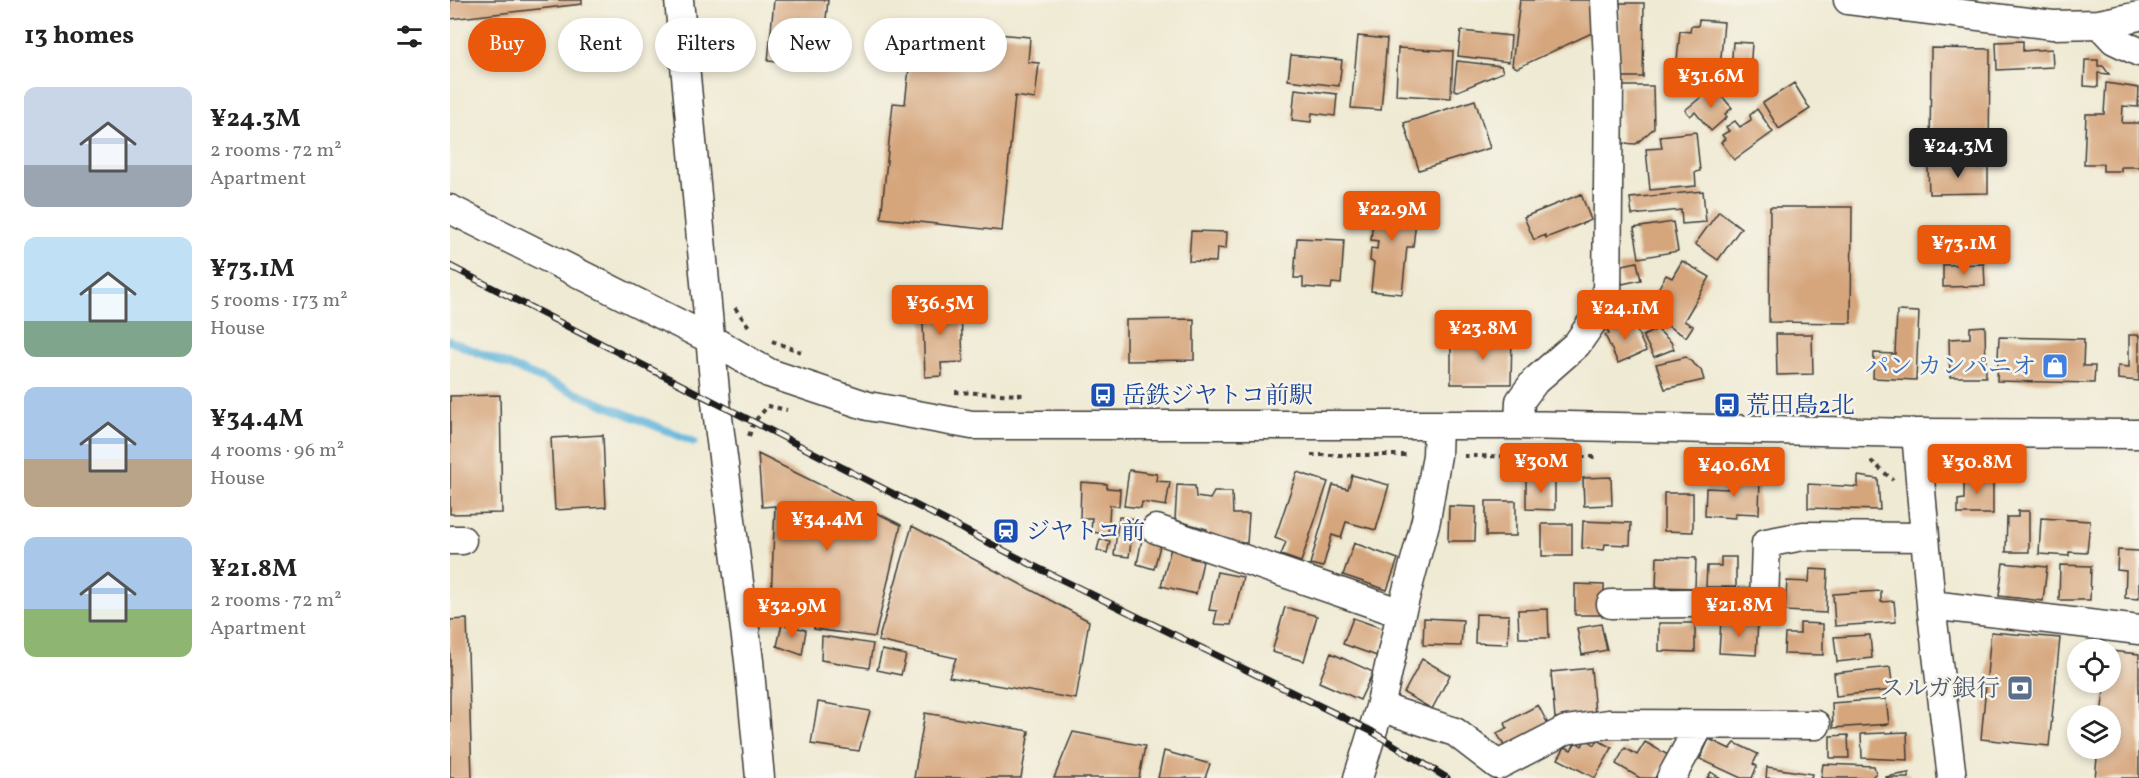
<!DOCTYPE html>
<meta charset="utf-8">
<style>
body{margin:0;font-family:Vollkorn,"Noto Serif JP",serif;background:#f6f6f6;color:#222;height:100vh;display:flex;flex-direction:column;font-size:22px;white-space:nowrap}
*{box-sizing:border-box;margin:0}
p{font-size:20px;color:#767676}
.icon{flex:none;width:33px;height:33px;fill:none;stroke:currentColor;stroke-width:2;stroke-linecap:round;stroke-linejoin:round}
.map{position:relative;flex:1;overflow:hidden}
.drawer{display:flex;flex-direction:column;background:#fff;width:450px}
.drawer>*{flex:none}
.top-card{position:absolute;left:18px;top:18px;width:570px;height:54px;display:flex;gap:12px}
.controls{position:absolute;left:1617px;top:639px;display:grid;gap:12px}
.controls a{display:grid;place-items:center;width:54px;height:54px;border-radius:50%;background:#fff;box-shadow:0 3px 9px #0003;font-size:30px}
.price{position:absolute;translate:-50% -51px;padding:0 14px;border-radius:6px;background:#ea580c;color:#fff;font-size:20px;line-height:39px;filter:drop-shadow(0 2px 3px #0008)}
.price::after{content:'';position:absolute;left:50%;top:36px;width:18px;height:14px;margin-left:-9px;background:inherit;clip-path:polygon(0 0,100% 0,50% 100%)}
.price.active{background:#222;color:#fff}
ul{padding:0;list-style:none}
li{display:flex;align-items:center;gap:18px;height:150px;padding:0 24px}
li span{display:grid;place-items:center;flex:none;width:168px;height:120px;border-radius:12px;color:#555}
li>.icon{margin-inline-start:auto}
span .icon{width:72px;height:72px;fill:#fffc;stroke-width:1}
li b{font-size:26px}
h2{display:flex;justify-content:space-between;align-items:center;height:72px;padding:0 24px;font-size:26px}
.chip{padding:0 21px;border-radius:27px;background:#fff;box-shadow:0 3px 9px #0003;font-size:21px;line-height:54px}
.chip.active{background:#ea580c;color:#fff}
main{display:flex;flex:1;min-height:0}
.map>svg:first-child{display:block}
</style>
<main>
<section class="drawer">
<h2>13 homes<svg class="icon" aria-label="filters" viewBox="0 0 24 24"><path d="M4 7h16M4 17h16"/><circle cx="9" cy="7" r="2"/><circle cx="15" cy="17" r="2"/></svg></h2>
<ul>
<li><span style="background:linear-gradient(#c9d6e8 65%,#9aa5b1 0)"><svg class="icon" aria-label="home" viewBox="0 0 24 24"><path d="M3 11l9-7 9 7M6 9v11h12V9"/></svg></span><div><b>¥24.3M</b><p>2 rooms · 72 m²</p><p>Apartment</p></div></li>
<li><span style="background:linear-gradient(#bfe0f5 70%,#7fa58c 0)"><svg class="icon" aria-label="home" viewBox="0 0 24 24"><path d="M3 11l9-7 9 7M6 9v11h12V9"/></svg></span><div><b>¥73.1M</b><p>5 rooms · 173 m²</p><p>House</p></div></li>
<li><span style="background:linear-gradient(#a9c7e8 60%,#b9a48a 0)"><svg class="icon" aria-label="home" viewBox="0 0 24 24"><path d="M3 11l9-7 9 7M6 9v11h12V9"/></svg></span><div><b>¥34.4M</b><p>4 rooms · 96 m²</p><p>House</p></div></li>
<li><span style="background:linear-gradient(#a9c7e8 60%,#8fb573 0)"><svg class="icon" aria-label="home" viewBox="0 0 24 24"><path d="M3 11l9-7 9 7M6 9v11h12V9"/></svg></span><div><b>¥21.8M</b><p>2 rooms · 72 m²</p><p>Apartment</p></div></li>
</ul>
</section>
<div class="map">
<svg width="1689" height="778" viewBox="0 0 1689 778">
<rect width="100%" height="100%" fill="#f7f3e8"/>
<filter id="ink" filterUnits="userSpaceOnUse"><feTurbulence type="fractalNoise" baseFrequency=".0167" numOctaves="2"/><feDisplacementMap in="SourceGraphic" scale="12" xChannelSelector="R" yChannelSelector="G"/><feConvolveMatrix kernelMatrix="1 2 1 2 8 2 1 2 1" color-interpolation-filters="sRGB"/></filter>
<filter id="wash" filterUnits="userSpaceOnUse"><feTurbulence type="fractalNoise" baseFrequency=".008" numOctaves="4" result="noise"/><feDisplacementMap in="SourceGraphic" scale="24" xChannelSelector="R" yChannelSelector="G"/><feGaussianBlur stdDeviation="1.35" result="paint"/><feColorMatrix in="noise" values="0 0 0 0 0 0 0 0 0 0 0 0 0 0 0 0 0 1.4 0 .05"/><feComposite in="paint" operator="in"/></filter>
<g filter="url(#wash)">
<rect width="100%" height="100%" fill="#efead3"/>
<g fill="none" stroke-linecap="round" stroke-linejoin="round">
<path stroke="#60b5dc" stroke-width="8" d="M0,341L244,442"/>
</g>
<g id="blocks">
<path fill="#d5a57c" d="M0,0H132V4L0,19Z
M324,0H378L371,66L318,61Z
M1070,0H1148L1144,32L1067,68L1062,65Z
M1170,3H1194L1193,77H1169Z
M1249,20L1274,22L1269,81L1249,79L1251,62L1227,60L1230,31L1240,32L1241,26H1248Z
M1011,31L1061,36L1059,62L1008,56Z
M547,34L580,37L578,62L589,63L585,99L565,96L552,231L431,218L443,103L455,104L461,51L545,59Z
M908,36L937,39L931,110L901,108Z
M1573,41V51L1602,49L1603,67L1547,70L1546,42Z
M1283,42L1302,43L1300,72L1281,71Z
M948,48L1003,51L1001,98L946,95Z
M1481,48L1540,49L1539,155H1480Z
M841,55L892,60L889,86L838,80Z
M1635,60H1648V66H1653L1659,74L1648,73V87L1634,86Z
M1007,61L1051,66L1053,72L1008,91L1004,90Z
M1344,83L1360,109L1329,129L1313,103Z
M1656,83L1689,88L1688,107L1673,106L1672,123H1689V167H1671V171H1653V164H1634L1636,114H1654Z
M1171,86H1203L1204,128L1186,144L1171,143Z
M1264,87L1282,108L1275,114L1277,117L1261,131L1245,112L1240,116L1235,110Z
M845,89L887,94L885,116L862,113L861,122L842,120Z
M1025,100L1040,148L969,170L954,123Z
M1307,109L1323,132L1284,160L1271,142L1275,139L1272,135L1279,131L1276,127L1285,121L1290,127L1301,120L1300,115Z
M1246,132L1250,171L1245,172L1246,186L1200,190L1196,149L1212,148L1210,136Z
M1538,165V193L1479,194L1478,166Z
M1253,191L1256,222L1232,224L1231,210L1182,215L1180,198Z
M1131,194L1141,220L1096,238L1095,235L1084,240L1074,217Z
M925,197L968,202L963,247H957L952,294L921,291L924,262L920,261L921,248L927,249L928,241L921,240Z
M1320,207H1402L1401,323L1319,322Z
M1269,211L1291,228L1268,260L1245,244Z
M1223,222L1228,251L1189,258L1184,228Z
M741,231L777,232L776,249L767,248L766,262L739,261Z
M1489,232H1536L1535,254H1490Z
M847,238L894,240L891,284L882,283L881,289L853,287V278H844Z
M1232,261L1260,277L1234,321L1243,326L1236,337L1199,315L1205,306L1200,303L1216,275L1222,278Z
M1187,262L1191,280L1172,284L1168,266Z
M1534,264L1535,286L1493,287V265Z
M493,296L494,314L511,313L513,362L491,363L492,376L475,377L472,297Z
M1447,311L1469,312L1466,380L1423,378L1424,353L1445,354Z
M744,319V360L676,361V320Z
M1182,320L1196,351L1168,363L1155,335L1159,334L1156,326L1164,323L1166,327Z
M1535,326L1536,377H1500L1499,339L1520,338V327Z
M1207,329L1221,342L1224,349L1204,357L1193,336Z
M1039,331L1062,332L1061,384H1001V346H1016V342H1039Z
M1326,334H1362L1363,374L1327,375Z
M1679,335H1689V381L1668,379V366L1679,367Z
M1549,337L1634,339L1633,366H1645L1644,383L1547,381Z
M1236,357L1251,370L1254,380L1215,389L1206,364Z
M50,395L52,513L0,514V396Z
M153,435L156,507L105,510L101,438Z
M308,454L451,525L425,637L364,629L365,618L349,617L346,600H321L325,506L312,507Z
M679,470L707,474L706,481L720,482L716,506L692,502L691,508L674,506Z
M847,472L878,482L851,562L831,555L836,542L825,538Z
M902,475L939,485L926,530L896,522L891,538L882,535L873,567L860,564L883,485L898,489Z
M1279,475L1310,476L1309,514L1285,513V518L1255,516L1256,488L1278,489Z
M1514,475H1543V514H1508V500L1514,499Z
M1408,476L1428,479L1430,510L1358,508V484L1408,487Z
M1161,477L1162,505L1134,506L1133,478Z
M1076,479H1105V510L1076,509Z
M631,482L657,484V488L670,489L669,506L660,505L658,534L641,532L642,518H630Z
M727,485L745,486L746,497L760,499L764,492H782L783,514H799L797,543H781L782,539L756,534L757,529L725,520Z
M1214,493H1243V532L1214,531Z
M1036,501H1066V536H1036Z
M999,506L1026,507L1025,541H998Z
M1568,511H1579V552H1556L1557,517H1568Z
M669,517L684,519L679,557L664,555Z
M1591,518L1640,521L1637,553L1619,552V556L1589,554Z
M1133,521L1181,523L1180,545L1155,544L1154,550L1132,548Z
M1092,524H1122V556H1092Z
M462,526L639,621L626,699L499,677L506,658L428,641Z
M650,539L660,541L657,553L647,550Z
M692,539L711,542L704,569L687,564Z
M904,543L948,559L937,590L893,575Z
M721,548L740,552V558L753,561L746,594L711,586Z
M1668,550L1689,551V599L1675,598L1676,571L1667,570Z
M1207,557L1246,558L1245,588L1206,587Z
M1271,557H1286V587H1256L1257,566H1271Z
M1553,563L1597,567L1593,601L1549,596Z
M1610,565L1641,566L1640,600H1609Z
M1360,569L1378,570L1376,613L1335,611L1337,581L1359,582Z
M767,572L793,577L781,625L764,624L767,611L759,610Z
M1125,584L1154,585V615H1125Z
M1431,591V602L1444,601L1446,622L1385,626L1383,594Z
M835,607L867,616L854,661L822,652Z
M1098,609L1099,638H1069L1068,610Z
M1026,614L1059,615L1058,644L1025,643Z
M903,618L937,630L927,656L893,644Z
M974,618L1013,620L1011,646L973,645Z
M17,619L22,778H0V620Z
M1271,620L1308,622L1306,655L1269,653Z
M1209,623H1245V652L1209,651Z
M1350,623L1373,624V655L1334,654L1335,634H1350Z
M332,624L356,630L352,655L327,646Z
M1151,624L1157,650L1132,655L1127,628Z
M1541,632L1610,638L1599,746L1531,739Z
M1420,635L1422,658L1387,662L1384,637Z
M372,636L423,644L419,668L371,660Z
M432,650L456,655L451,675L427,670Z
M1660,651L1689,654V778H1645L1648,748H1660V716H1651L1655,682H1660Z
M881,653L923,672L910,700L869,682Z
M972,659L1000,675L982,709L954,693Z
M1440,667L1443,690L1386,696L1384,673Z
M1141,668L1145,714L1105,718L1101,672Z
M1436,699L1439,724L1383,728L1382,703Z
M368,702L420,711L409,751L361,744Z
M1088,705L1100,728L1057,751L1047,733L1057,728L1055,723Z
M475,713L579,731L571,778H464Z
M623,732L695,746L689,778H604Z
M1457,732L1458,760L1412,758L1411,734Z
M1398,735L1399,758H1380V736Z
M1136,739L1145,745L1148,740L1162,748L1145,778L1108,759L1115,747L1121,750L1126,742L1132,746Z
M1259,739L1280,749L1285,743L1308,754L1303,764L1307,766L1302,778H1291L1250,759Z
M1195,742L1218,755L1205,778H1190L1166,764L1175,748L1187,755Z
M714,751L760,764L755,778H708Z
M1373,764L1424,766L1426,773L1421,778H1371Z
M1317,767L1362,774L1361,778H1316Z
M1261,772L1270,778H1257Z
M1459,773V778H1436V777Z"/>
</g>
</g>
<g filter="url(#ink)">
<use href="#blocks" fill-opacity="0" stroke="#3c3b37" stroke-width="1.5"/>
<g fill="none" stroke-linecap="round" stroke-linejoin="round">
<defs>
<path id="minor" d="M229,0L266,402L299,661L310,778
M1398,0L1603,25L1649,24L1689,16
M1649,24L1664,40L1689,52
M0,209L260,339L319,373L418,406L522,425H1069L1466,433L1689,434
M1069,425L1070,401L1085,381L1127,344L1157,301L1159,79L1155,0
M1466,433L1481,605L1502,778
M706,529L951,613
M0,540H12
M1161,604L1314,602L1316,543L1353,536L1475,537
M1481,605L1689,630
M930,707L1005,732L1048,765L1116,730L1158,724L1366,725
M908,778L930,707L951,613L976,520L987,455L988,425
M1221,778L1250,725"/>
</defs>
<use href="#minor" stroke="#3c3b37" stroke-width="31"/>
<path stroke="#3c3b37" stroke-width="4" stroke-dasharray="4.5 4.5" stroke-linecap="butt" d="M285,308L300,328
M322,341L351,352
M505,392L573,395
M299,436L304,422L318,406L337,410
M861,455H959
M1014,456L1145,457
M1421,461L1443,480"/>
<use href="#minor" stroke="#fff" stroke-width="28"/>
<defs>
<path id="rail" d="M0,266L588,568L921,731L997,778"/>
</defs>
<use href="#rail" stroke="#1c1c1c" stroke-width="7"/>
<use href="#rail" stroke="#f7f3e8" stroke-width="4.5" stroke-dasharray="14" stroke-linecap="butt"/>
</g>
</g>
<defs>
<symbol id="shop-square" viewBox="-11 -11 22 22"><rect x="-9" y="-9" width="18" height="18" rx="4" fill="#3f7fe0" stroke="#f7f3e8"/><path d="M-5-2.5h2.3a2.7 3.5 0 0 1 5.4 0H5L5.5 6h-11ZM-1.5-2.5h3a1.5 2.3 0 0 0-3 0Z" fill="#fff"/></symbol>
<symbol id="bus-square" viewBox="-11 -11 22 22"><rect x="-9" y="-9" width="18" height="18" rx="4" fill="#1a4fb4" stroke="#f7f3e8"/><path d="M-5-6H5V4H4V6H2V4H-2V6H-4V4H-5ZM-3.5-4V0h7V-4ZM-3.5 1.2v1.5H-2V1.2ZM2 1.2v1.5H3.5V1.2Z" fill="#fff"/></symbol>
<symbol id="station-square" viewBox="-11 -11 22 22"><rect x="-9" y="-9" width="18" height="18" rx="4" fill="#1a4fb4" stroke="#f7f3e8"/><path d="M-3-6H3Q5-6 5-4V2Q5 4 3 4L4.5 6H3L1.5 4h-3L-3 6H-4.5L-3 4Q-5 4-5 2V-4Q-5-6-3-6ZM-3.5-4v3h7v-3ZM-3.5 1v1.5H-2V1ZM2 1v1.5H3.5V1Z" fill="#fff"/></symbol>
<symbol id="bank-square" viewBox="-11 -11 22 22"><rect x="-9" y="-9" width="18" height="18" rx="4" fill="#5c6f8a" stroke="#f7f3e8"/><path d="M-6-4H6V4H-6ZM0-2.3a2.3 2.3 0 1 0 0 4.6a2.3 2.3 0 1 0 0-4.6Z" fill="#fff"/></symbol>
</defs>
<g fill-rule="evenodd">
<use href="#shop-square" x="1590" y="351" width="30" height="30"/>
<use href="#bus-square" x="638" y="380" width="30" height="30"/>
<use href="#bus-square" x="1262" y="390" width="30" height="30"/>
<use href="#station-square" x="541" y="516" width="30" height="30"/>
<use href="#bank-square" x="1555" y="673" width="30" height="30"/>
</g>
<g text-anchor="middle" stroke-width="5" stroke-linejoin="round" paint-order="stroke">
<g font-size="24" fill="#366cbe" stroke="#f7f3e8" text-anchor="end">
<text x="1586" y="374">パン カンパニオ</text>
</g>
<g font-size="24" fill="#164399" stroke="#f7f3e8" text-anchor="start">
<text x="672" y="403">岳鉄ジヤトコ前駅</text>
<text x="1296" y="413">荒田島2北</text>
<text x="576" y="539">ジヤトコ前</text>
</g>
<g font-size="24" fill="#4e5e75" stroke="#f7f3e8" text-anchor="end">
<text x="1550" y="696">スルガ銀行</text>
</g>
</g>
</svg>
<div class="controls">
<a><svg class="icon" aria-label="locate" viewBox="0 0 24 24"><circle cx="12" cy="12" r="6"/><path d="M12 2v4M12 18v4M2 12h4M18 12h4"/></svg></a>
<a><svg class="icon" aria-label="layers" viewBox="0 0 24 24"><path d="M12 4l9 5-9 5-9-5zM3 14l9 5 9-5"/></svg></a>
</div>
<b class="price" style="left:1261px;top:109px">¥31.6M</b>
<b class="price active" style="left:1508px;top:179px">¥24.3M</b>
<b class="price" style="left:942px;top:242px">¥22.9M</b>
<b class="price" style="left:1514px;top:276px">¥73.1M</b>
<b class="price" style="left:490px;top:336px">¥36.5M</b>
<b class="price" style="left:1175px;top:341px">¥24.1M</b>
<b class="price" style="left:1033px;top:361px">¥23.8M</b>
<b class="price" style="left:1091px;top:494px">¥30M</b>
<b class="price" style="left:1527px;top:495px">¥30.8M</b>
<b class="price" style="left:1284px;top:498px">¥40.6M</b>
<b class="price" style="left:377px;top:552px">¥34.4M</b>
<b class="price" style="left:1289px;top:638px">¥21.8M</b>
<b class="price" style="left:342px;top:639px">¥32.9M</b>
<div class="top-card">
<a class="chip active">Buy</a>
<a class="chip">Rent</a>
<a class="chip">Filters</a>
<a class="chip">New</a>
<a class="chip">Apartment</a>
</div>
</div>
</main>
